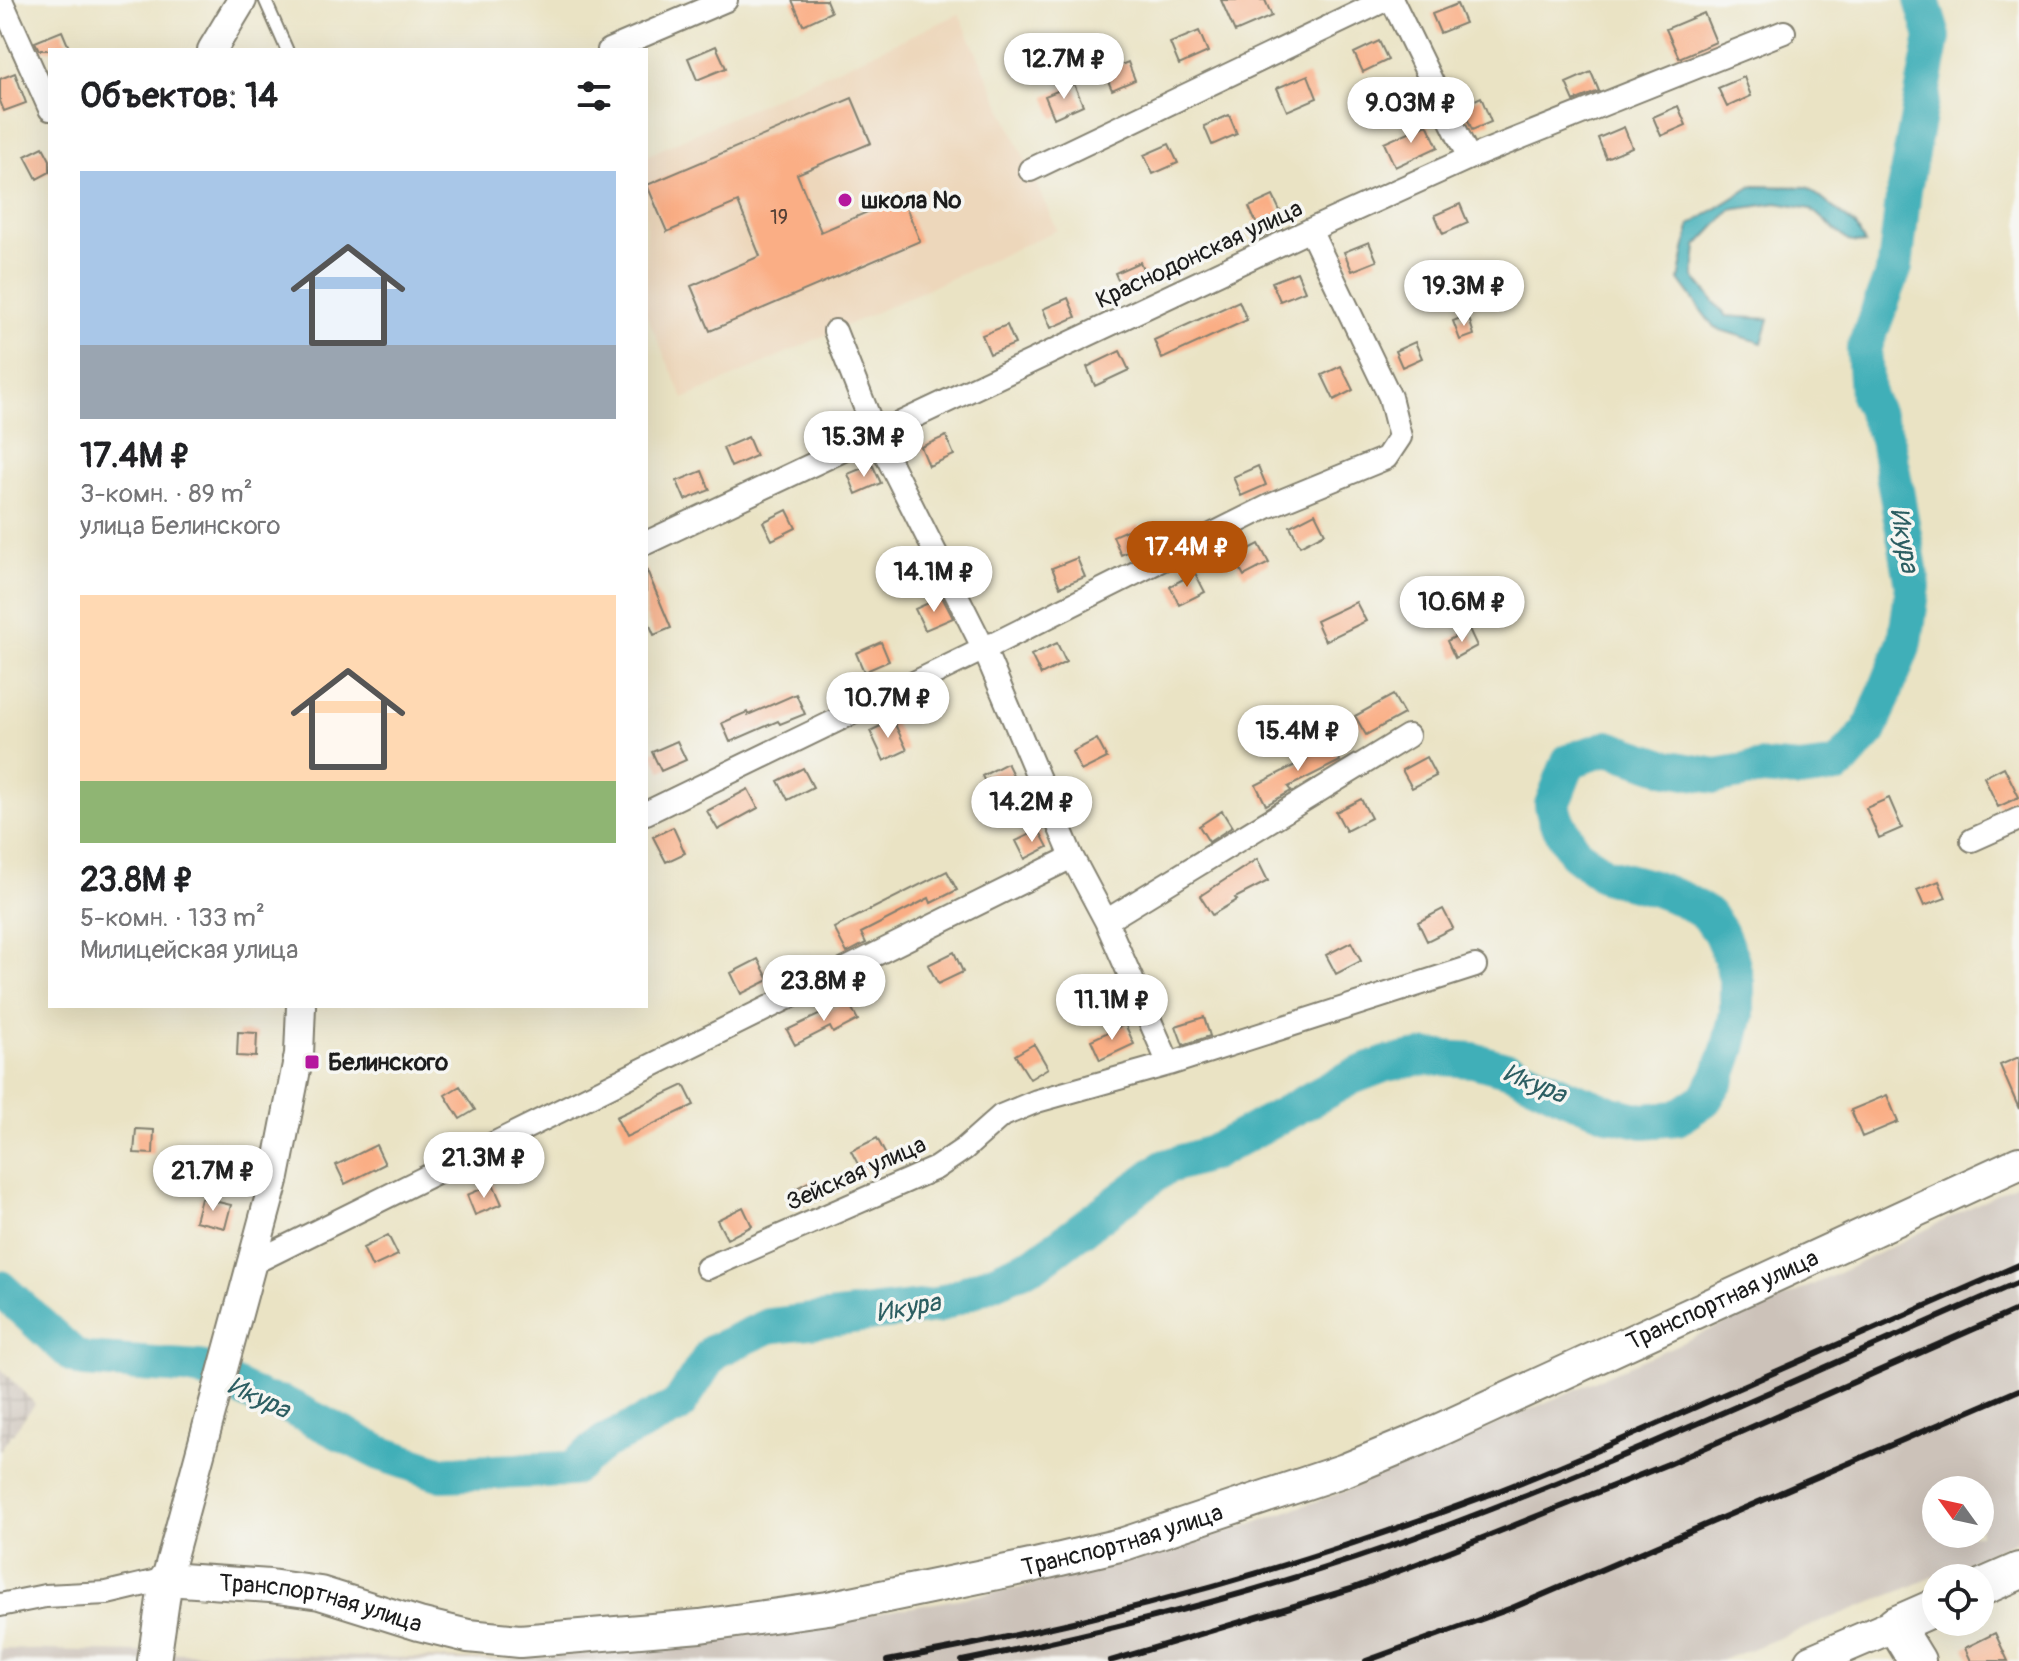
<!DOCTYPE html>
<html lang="ru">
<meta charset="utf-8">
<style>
body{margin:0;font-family:Pangolin,sans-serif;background:#f2f2f2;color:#202124;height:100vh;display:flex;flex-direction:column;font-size:30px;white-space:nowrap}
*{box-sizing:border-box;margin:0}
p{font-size:26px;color:#757577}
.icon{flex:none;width:44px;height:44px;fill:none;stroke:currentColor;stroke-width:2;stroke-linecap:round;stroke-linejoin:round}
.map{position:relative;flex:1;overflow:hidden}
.drawer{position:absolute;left:48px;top:48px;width:600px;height:960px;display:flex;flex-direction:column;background:#fff;border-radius:0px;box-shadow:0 8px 32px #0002}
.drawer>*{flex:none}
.needle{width:52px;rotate:303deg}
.fabs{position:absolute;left:1922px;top:1476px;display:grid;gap:16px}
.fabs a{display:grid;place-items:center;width:72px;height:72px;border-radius:50%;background:#fff;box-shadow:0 8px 32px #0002;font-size:40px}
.price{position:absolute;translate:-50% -68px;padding:0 18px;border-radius:28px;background:#fff;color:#222;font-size:26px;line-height:52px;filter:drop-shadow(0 2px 4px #0008)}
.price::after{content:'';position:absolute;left:50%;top:48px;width:24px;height:18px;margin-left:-12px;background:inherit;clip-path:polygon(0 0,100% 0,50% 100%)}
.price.selected{background:#b45309;color:#fff}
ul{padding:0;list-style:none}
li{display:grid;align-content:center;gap:16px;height:424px;padding:0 32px}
li span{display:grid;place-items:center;height:248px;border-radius:0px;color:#555}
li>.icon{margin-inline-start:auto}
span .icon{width:144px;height:144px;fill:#fffc;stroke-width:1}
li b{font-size:34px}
h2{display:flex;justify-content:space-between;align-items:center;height:96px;padding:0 32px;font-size:34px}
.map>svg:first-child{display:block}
</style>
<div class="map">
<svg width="2019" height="1661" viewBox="0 0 2019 1661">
<defs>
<pattern id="industrial-grid" width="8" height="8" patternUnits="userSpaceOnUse" patternTransform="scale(2)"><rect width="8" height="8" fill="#ccc2b9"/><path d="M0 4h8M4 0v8" fill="none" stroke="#afa69e"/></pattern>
</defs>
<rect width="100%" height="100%" fill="#f6f6f2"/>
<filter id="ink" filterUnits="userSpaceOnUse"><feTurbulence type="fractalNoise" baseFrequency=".0125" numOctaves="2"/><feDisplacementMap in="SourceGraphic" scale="16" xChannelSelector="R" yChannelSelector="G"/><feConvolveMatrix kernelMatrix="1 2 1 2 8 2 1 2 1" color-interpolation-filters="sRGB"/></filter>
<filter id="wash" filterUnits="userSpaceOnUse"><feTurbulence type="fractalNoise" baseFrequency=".006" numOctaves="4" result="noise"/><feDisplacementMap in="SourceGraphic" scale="32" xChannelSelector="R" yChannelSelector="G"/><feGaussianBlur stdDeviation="1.8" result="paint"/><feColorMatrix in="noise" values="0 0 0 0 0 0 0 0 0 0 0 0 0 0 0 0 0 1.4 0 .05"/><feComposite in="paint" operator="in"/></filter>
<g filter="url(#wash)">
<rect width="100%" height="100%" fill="#eae3c4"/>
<path fill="#edd7bb" d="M959,14L1057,230L684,399L646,314V156Z"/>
<path fill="url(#industrial-grid)" d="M0,1368L35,1404L0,1450Z"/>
<path fill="#ccc2b9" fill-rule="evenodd" d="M2019,1183V1540L1898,1592L1720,1661H0V1649L506,1660L632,1650L801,1627L1019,1588L1240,1528L1345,1491L1837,1274ZM1936,1490H1980V1534H1936Z"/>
<path fill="#3fafb8" stroke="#2e666a" stroke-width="2" d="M1752,186L1807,187L1856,226L1865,244L1848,241L1811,209L1777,203L1731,210L1697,246L1694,277L1726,316L1769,319L1762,343L1714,328L1679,280L1690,225Z"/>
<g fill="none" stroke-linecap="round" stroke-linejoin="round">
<path stroke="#3fafb8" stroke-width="36" d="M0,1288L73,1355L84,1360L199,1368L263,1400L284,1404L380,1453L442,1474L571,1469L605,1442L678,1406L713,1352L769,1326L936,1306L1036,1263L1165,1167L1212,1153L1352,1077L1386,1064L1426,1057L1473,1060L1513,1071L1568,1097L1612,1114L1643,1121L1677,1118L1705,1099L1719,1076L1729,1047L1737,1014V983L1731,958L1720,932L1708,915L1682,899L1653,888L1604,875L1575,853L1556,820L1552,805L1569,761L1608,748L1664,767L1716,776L1763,768L1799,771L1838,766L1870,730L1905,642L1913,586L1887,439L1867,395L1864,349L1895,267L1904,190L1933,37L1922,0"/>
</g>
<g id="blocks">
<path fill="#faae85" d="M792,0H826L831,12L803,25Z
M1221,0H1265L1272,16L1235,32Z
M1457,4L1465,23L1440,33L1432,14Z
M1704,13L1716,42L1679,58L1666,29Z
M62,31L70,50H39L35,42Z
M1199,31L1208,52L1179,65L1170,43Z
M1379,41L1388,60L1363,72L1354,53Z
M716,46L726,68L697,80L688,58Z
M1128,62L1135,80L1112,90L1104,72Z
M1591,72L1599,91L1574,101L1566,83Z
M15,73L26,103L4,111L0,101V79Z
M1308,75L1317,98L1287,111L1277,88Z
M1744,77L1751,96L1727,107L1718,88Z
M1074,84L1083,105L1054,118L1045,96Z
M1481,97L1491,122L1472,130L1462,106Z
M852,98L871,143L797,174L821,232L902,197L920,241L710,331L691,286L760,256L738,202L667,232L647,185Z
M1678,106L1686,125L1661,136L1653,117Z
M1229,115L1237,134L1212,145L1204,126Z
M1427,124L1438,147L1395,167L1384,143Z
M1624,127L1632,147L1606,158L1598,138Z
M1169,144L1178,163L1153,174L1144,155Z
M43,147L50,160V172L37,179L25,156Z
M1273,196L1282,215L1257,225L1249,207Z
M1460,204L1468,223L1443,234L1435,215Z
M1369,242L1377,261L1352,271L1344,252Z
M1140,262L1148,281L1123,292L1115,273Z
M1297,272L1305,291L1280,301L1272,282Z
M1068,298L1076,317L1051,328L1043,309Z
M1239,301L1247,320L1162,359L1154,340Z
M1468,315L1474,335L1460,340L1453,321Z
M1007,325L1015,344L990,354L982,335Z
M1415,342L1422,358L1402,367L1395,351Z
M1120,351L1129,370L1095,386L1087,367Z
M1341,366L1353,390L1334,400L1322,375Z
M946,436L954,455L929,466L921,447Z
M748,437L756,456L731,467L723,448Z
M872,464L881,483L856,494L848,474Z
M1258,466L1266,485L1241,496L1233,477Z
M702,471L710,490L685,500L677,481Z
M787,510L796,528L772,540L763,522Z
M1315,513L1325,533L1300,546L1290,526Z
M1138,525L1146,544L1121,555L1113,536Z
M1259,544L1269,563L1244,576L1234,557Z
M1077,558L1085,577L1060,587L1052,568Z
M646,568L671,628L654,635L646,616Z
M1195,573L1205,592L1179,605L1170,586Z
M942,597L953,618L925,630L915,609Z
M1356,602L1366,621L1325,641L1316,621Z
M1469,629L1477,646L1455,658L1447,641Z
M881,642L889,661L864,672L856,653Z
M1057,643L1066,662L1041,675L1031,655Z
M796,694L805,714L780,724L778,721L730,742L722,723L747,712L748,715Z
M1393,695L1404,714L1366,735L1355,716Z
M893,720L907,750L884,761L870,731Z
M1097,739L1107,758L1081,771L1072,752Z
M677,741L686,760L661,771L652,752Z
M1330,741L1340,761L1288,787L1291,791L1266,805L1256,785L1307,759L1304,754Z
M1426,757L1436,776L1412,788L1402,770Z
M1007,763L1017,783L992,796L982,776Z
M2004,767L2019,797L1998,807L1984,777Z
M803,768L813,787L788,800L778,781Z
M748,789L758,808L718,830L707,811Z
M1889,798L1902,828L1879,838L1866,808Z
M1361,799L1371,818L1346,831L1336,812Z
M1222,811L1232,827L1209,842L1199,826Z
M673,827L685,853L666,862L653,837Z
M1039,830L1048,847L1025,859L1016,841Z
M1257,859L1268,881L1235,898L1237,900L1212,915L1200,896Z
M947,871L957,890L931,903L929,898L861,933L866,943L847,953L834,928Z
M1939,881L1946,898L1924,906L1917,890Z
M1443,909L1453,928L1427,941L1418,922Z
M1351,942L1361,961L1336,974L1326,955Z
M954,952L963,972L938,984L928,965Z
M758,959L769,980L741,994L731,973Z
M848,1001L858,1020L833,1033L830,1027L795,1045L787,1030Z
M1204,1017L1210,1036L1183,1045L1176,1026Z
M1125,1024L1134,1044L1100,1060L1091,1040Z
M238,1032L257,1033L256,1057L237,1056Z
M1034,1044L1048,1068L1030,1079L1015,1055Z
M2019,1057V1109L2000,1065Z
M684,1085L694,1105L626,1137L616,1117Z
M460,1086L475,1110L460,1119L445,1095Z
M1887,1095L1898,1122L1862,1137L1851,1110Z
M136,1129L154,1130L153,1154L134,1153Z
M877,1138L887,1157L861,1170L851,1151Z
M376,1145L385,1164L345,1184L336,1165Z
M812,1180L820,1196L799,1207L791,1191Z
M493,1184L502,1204L475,1215L467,1195Z
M201,1198L231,1205L225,1228L195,1221Z
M743,1207L752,1226L727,1239L717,1220Z
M388,1235L398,1255L372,1267L363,1248Z
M1995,1633L2008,1661H1971L1965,1648Z"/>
</g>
</g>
<g filter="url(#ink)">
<use href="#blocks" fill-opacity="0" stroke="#838070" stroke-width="2"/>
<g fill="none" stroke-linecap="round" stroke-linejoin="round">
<defs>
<path id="service" d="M265,0L287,50"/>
<path id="minor" d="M1,0L50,109
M1392,0L1469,158
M609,50L726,0
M1030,170L1385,0
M835,331L876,435L984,649L1072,857L1106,921L1169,1064
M646,543L1310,230L1469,158L1784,32
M646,813L984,649L1269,506L1386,458L1400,437L1390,397L1310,230
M1972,840L2019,819
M1106,921L1408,736
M251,1264L1072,857
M707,1268L936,1168L964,1149L1001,1116L1037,1101L1169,1064L1475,966
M0,1605L45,1596L107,1593L166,1579"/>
<path id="tertiary" d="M212,50L242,0
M166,1579L275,1177L299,1054L301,1006"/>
<g id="secondary">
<path id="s1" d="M154,1661L166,1579L270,1586L320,1593L419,1624L468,1636L520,1641L700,1626L828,1608L1031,1566L1124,1544L1345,1470L1420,1439L2019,1163"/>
<path d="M1811,1661L1895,1625"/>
</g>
<path id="primary" d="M1980,1588L2019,1571
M1917,1661L1895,1625L1936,1607"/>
</defs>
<use href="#service" stroke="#838070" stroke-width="15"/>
<use href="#minor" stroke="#838070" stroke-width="26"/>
<use href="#tertiary" stroke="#838070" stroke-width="32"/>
<use href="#secondary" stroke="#838070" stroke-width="36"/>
<use href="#primary" stroke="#838070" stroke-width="40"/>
<use href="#service" stroke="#fff" stroke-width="11"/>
<use href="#minor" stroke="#fff" stroke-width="22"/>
<use href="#tertiary" stroke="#fff" stroke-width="28"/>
<use href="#secondary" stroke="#fff" stroke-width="32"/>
<use href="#primary" stroke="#fff" stroke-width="36"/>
<path stroke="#1c1c1c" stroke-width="6" d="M887,1661C1085,1625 1281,1573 1469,1502C1551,1472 1630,1436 1709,1401C1812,1356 1916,1310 2019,1265
M962,1661C1126,1628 1289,1585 1446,1526C1639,1454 1830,1364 2019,1282
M1110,1661L1354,1588L1430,1559L1668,1464L2019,1309
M1366,1661L1512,1608L2019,1390"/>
</g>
</g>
<g fill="#b5179e" stroke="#f6f6f2" stroke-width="3">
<circle cx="845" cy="200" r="8"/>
<rect x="304" y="1054" width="16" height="16" rx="4"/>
</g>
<g text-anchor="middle" stroke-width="7" stroke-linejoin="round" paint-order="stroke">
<g font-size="20" fill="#544036">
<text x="779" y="224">19</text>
</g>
<g font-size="24" font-weight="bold" fill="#1c1c1c" stroke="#f6f6f2" text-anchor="start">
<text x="861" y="208">школа №</text>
<text x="328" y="1070">Белинского</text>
</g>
<g font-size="24" fill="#1c1c1c" stroke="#f6f6f2">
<text transform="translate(1199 254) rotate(-25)" y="8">Краснодонская улица</text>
<text transform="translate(856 1173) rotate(-24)" y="8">Зейская улица</text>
<text dy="8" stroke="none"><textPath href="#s1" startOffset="1704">Транспортная улица</textPath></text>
<text dy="8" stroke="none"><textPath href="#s1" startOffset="1056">Транспортная улица</textPath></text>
<text dy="8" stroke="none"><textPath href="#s1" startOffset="240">Транспортная улица</textPath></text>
</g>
<g font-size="26" font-style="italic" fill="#2c5e62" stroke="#f6f6f2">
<text transform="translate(1905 540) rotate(80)" y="9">Икура</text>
<text transform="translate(1535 1083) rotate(22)" y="9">Икура</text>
<text transform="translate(908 1307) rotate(-10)" y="9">Икура</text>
<text transform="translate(259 1397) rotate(25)" y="9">Икура</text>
</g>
</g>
</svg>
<div class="fabs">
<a><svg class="needle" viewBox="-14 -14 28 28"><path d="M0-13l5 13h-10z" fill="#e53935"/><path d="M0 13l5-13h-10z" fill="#757577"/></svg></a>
<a><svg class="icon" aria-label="locate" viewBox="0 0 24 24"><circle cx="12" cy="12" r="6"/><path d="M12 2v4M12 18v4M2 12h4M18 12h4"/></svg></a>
</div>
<b class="price" style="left:1064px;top:101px">12.7M ₽</b>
<b class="price" style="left:1411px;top:145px">9.03M ₽</b>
<b class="price" style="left:1464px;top:328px">19.3M ₽</b>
<b class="price" style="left:864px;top:479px">15.3M ₽</b>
<b class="price selected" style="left:1187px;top:589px">17.4M ₽</b>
<b class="price" style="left:934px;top:614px">14.1M ₽</b>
<b class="price" style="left:1462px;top:644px">10.6M ₽</b>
<b class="price" style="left:888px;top:740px">10.7M ₽</b>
<b class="price" style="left:1298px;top:773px">15.4M ₽</b>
<b class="price" style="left:1032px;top:844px">14.2M ₽</b>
<b class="price" style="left:824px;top:1023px">23.8M ₽</b>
<b class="price" style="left:1112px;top:1042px">11.1M ₽</b>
<b class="price" style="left:484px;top:1200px">21.3M ₽</b>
<b class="price" style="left:213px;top:1213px">21.7M ₽</b>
<section class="drawer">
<h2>Объектов: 14<svg class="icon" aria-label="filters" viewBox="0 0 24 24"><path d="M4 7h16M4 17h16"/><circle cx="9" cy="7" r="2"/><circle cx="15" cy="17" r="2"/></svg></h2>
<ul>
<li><span style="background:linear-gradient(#a9c7e8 70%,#9aa5b1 0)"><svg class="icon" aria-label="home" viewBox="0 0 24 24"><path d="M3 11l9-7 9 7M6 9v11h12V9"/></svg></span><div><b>17.4M ₽</b><p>3-комн. · 89 m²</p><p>улица Белинского</p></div></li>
<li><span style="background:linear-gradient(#ffd9b3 75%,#8fb573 0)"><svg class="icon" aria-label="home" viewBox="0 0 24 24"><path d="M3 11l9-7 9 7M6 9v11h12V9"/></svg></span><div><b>23.8M ₽</b><p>5-комн. · 133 m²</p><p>Милицейская улица</p></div></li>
</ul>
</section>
</div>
